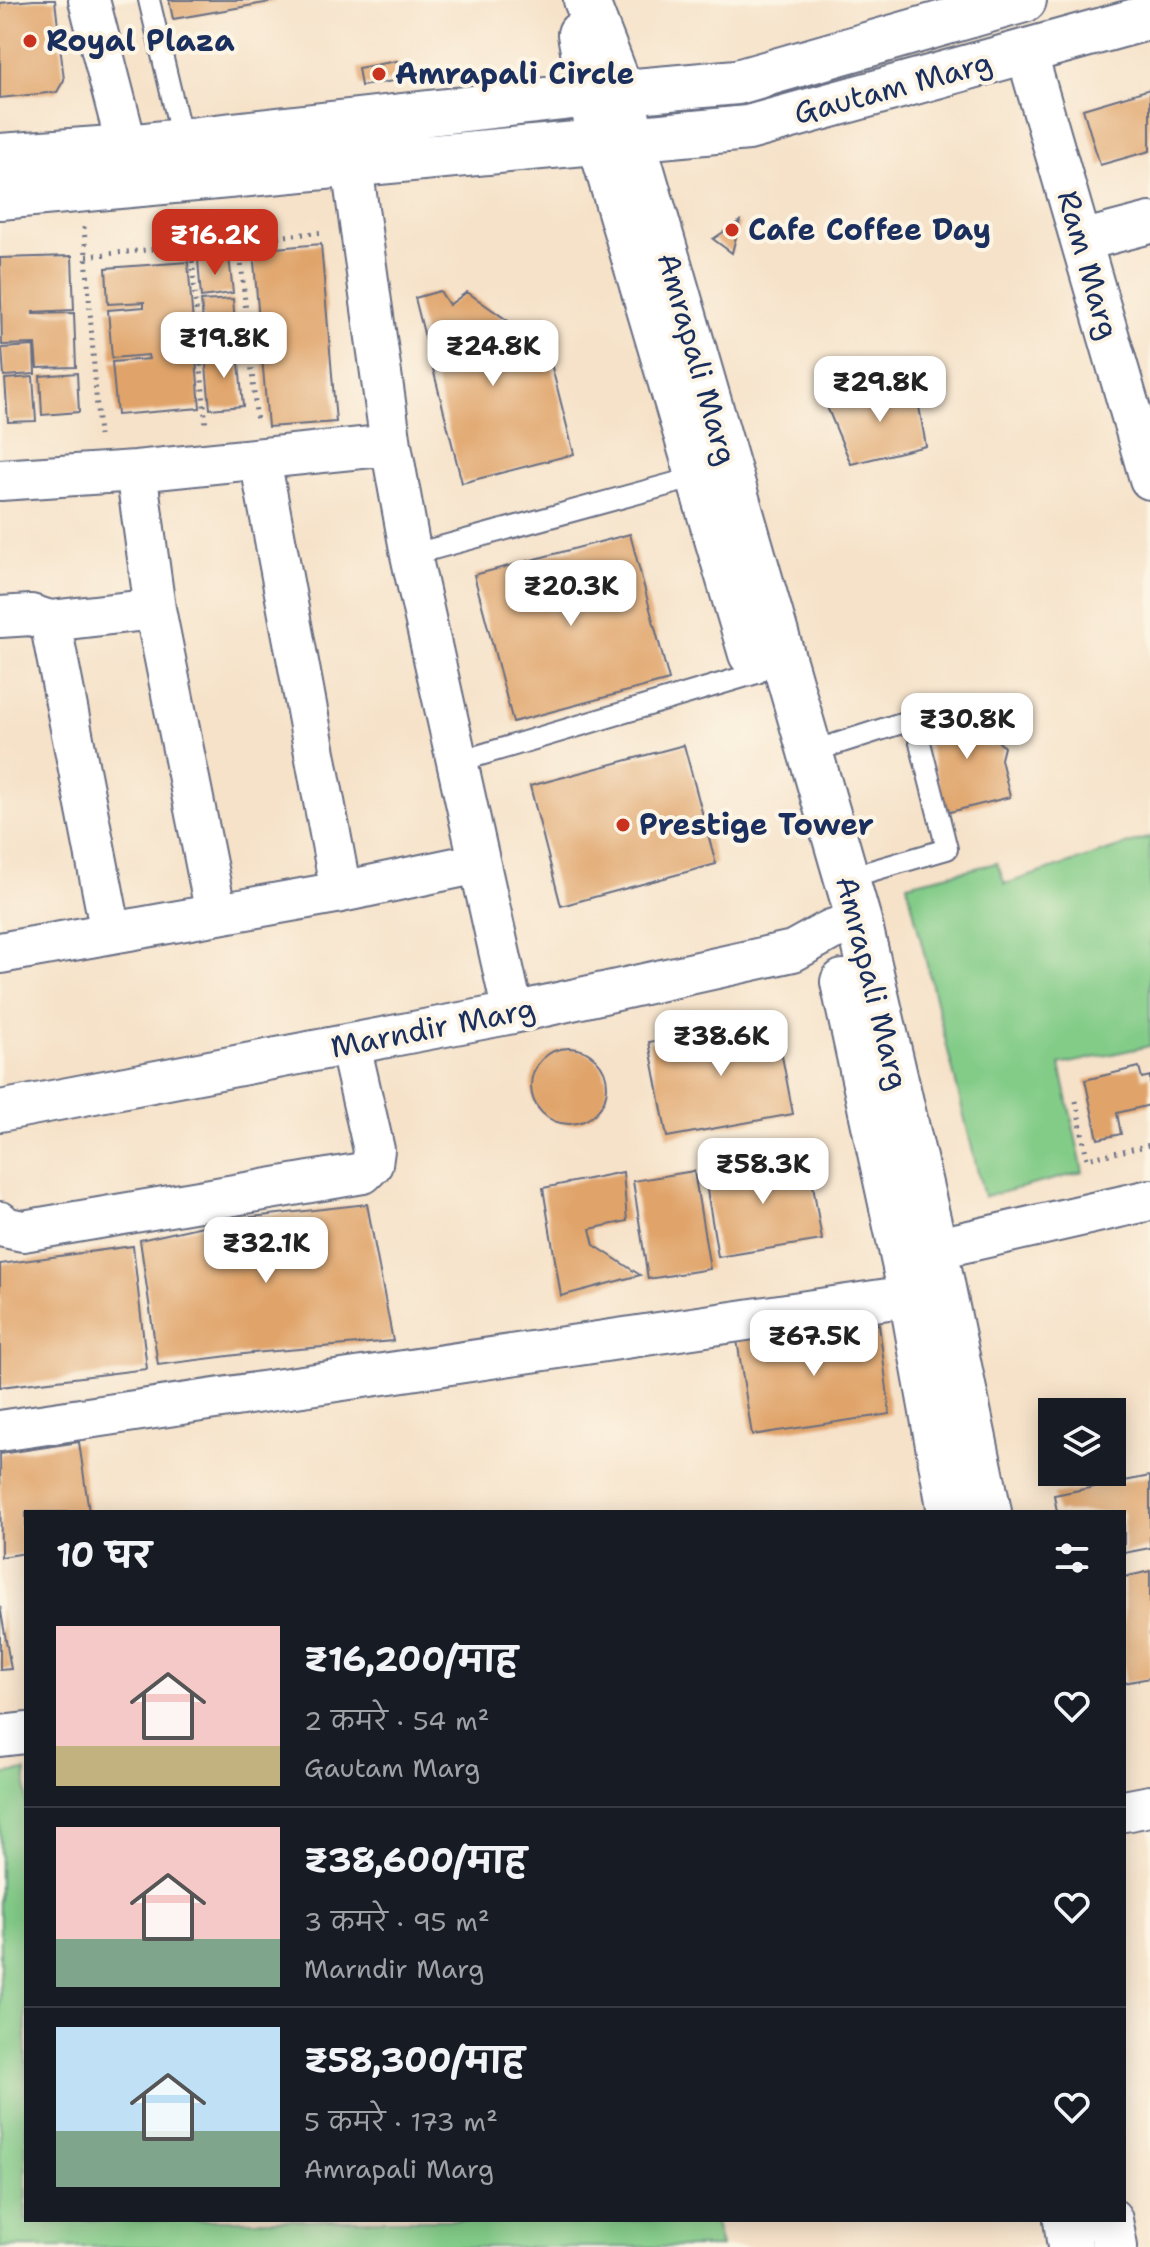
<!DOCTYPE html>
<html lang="hi">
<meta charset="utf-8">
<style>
body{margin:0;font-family:"Shantell Sans","Playpen Sans Deva",sans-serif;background:#20242c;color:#f1f3f6;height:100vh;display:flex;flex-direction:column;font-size:30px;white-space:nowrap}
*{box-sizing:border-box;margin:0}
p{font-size:26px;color:#9ea1a6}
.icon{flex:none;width:44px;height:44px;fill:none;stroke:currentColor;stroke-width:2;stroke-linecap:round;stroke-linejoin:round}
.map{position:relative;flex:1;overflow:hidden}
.panel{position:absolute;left:24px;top:1510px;width:1102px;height:712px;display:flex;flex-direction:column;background:#171b24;border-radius:0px;box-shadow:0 4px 20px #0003}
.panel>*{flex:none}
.tools{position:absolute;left:1038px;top:1398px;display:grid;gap:16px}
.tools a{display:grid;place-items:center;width:88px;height:88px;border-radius:0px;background:#171b24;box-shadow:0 4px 20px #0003;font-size:40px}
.price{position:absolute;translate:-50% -68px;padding:0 18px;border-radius:16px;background:#fff;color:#222;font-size:26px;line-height:52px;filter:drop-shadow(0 2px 4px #0008)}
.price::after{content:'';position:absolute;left:50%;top:48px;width:24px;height:18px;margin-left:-12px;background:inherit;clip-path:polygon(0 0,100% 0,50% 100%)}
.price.active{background:#c8321e;color:#fff}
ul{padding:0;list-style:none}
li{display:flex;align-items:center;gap:24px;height:200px;padding:0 32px}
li+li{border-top:2px solid #363941}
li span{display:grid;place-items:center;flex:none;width:224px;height:160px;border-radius:0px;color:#555}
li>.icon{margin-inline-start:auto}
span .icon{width:96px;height:96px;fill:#fffc;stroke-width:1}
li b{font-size:34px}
h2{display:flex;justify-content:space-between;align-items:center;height:96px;padding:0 32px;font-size:34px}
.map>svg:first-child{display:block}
</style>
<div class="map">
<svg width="1150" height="2247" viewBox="0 0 1150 2247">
<rect width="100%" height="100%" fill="#fcf5e5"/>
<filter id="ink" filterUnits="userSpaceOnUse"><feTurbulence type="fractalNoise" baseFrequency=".0125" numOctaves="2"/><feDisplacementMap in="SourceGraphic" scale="16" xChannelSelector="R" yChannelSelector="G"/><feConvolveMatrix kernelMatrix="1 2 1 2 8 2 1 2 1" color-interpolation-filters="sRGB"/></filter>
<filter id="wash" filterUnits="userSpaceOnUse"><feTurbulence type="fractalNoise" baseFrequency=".006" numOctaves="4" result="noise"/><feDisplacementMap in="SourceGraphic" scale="32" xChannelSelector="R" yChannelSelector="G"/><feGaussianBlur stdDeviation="1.8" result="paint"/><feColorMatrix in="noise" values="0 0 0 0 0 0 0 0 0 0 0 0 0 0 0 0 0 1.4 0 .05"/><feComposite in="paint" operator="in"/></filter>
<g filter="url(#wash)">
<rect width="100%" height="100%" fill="#f6e2c9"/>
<path fill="#83cc88" stroke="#4f7e73" stroke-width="2" d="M1150,837V1046L1060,1065L1083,1172L984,1197L907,884L997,863L1005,884Z
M26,1771V2220H714L721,2247H0V1775Z"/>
<g id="blocks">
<path fill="#e0a46b" d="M34,0H55L64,80L57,92L0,98V3Z
M169,0H276V1L173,19Z
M397,61L400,80L361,86L358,68Z
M1150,89V151L1100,165L1083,109Z
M740,221L732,253L713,239Z
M321,244L336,422L268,427L253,250Z
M72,256L74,310L33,312V314L74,313L76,367L37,368L35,344L2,345L0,258Z
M229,257L233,293L201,297L198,260Z
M188,262L200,408L117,415L112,362L149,359L148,355L112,358L108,310L144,307V302L108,304L106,268Z
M440,291L449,305L467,292L514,325L544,336L574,454L462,483L415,298Z
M233,299L237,349L206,352L201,301Z
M34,346L35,374L4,376L2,348Z
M238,352L243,406L210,409L205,355Z
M77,373L79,412L42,415L40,376Z
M33,377L36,421L8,422L5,379Z
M915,384L926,446L851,464L827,407Z
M630,534L669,680L513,722L474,575Z
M988,709L995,738L1004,747L1001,759L1010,797L946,813L924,725Z
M684,745L716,864L561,906L530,786Z
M775,1019L793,1114L667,1137L649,1042Z
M531 1086a38 38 0 1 1 76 0a38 38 0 1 1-76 0Z
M1139,1067L1142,1078L1150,1076V1105L1117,1113L1121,1134L1098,1139L1085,1080Z
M808,1154L822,1240L718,1257L704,1172Z
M694,1171L710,1269L648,1279L633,1181Z
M623,1172L627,1221L590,1229L594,1245L640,1275L561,1296L543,1188Z
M367,1204L393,1341L252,1353L158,1365L140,1240L234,1219Z
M133,1246L147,1369L0,1387V1264Z
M879,1324L890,1414L752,1435L737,1340Z
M79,1442L89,1512H26V1553L1,1557L0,1454Z
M1150,1476V1548L1124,1553V1512H1057L1054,1495Z
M1150,1571V1678L1124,1683V1577Z
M0,1606L11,1669L0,1670Z"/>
</g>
</g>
<g filter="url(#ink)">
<use href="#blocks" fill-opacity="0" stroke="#686e83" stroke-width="2"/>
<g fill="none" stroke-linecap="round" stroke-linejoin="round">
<defs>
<path id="lane" d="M149,0L182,139
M411,555L697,477
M811,752L914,719L947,849L847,878
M457,762L757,673"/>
<path id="street" d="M89,0L127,147
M1026,51L1150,479
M352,166L391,445L411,555L513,1013
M1081,241L1150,223
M260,459L341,892
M136,471L155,609L216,914
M0,480L136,471L391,445
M0,617L31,615L50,621L155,609
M50,621L111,933
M0,953L341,892L479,863
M0,1111L513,1013L793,951L831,930L859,921
M0,1222L4,1227L23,1231L363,1173L372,1164L374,1150L350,1045
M903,1256L1150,1200
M0,1431L888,1299L944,1287
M0,1736L26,1733
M1124,1811L1150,1806"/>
<path id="secondary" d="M586,0L622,93L633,139L859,921L935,1249L989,1512
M580,34L600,143L751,654
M0,156L127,147L590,95L737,82L1024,0
M0,197L748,128L1150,17
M843,982L911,1295L950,1512
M1066,2220L1070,2247
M1110,2220L1115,2247"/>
</defs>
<use href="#lane" stroke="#686e83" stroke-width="24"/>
<use href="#street" stroke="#686e83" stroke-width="44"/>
<use href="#secondary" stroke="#686e83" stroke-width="48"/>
<path stroke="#686e83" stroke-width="5" stroke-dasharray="2 6" stroke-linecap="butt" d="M84,227L99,436
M239,241L257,423
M191,245L206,428
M87,256L324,232
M1076,1101L1087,1159L1150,1145"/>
<use href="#lane" stroke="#fff" stroke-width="20"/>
<use href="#street" stroke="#fff" stroke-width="40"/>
<use href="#secondary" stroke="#fff" stroke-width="44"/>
</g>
</g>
<g fill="#c8321e" stroke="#fcf5e5" stroke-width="3">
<circle cx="30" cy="41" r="8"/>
<circle cx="379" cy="74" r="8"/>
<circle cx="732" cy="230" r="8"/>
<circle cx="623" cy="825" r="8"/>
</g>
<g text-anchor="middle" stroke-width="8" stroke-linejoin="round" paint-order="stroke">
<g font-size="30" font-weight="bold" fill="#1b2f5e" stroke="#fcf5e5" text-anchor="start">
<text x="46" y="51">Royal Plaza</text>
<text x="395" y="84">Amrapali Circle</text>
<text x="748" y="240">Cafe Coffee Day</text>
<text x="639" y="835">Prestige Tower</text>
</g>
<g font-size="30" fill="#1b2f5e" stroke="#fcf5e5">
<text transform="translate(893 88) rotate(-15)" y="10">Gautam Marg</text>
<text transform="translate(1088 265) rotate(74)" y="10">Ram Marg</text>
<text transform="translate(697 359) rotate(74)" y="10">Amrapali Marg</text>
<text transform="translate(872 983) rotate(76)" y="10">Amrapali Marg</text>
<text transform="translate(433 1028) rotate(-11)" y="10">Marndir Marg</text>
</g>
</g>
</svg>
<div class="tools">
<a><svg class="icon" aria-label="layers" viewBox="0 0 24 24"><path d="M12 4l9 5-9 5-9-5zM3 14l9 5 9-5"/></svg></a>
</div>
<b class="price active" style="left:215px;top:277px">₹16.2K</b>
<b class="price" style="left:224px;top:380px">₹19.8K</b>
<b class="price" style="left:493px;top:388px">₹24.8K</b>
<b class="price" style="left:880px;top:424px">₹29.8K</b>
<b class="price" style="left:571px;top:628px">₹20.3K</b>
<b class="price" style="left:967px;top:761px">₹30.8K</b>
<b class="price" style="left:721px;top:1078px">₹38.6K</b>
<b class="price" style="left:763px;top:1206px">₹58.3K</b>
<b class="price" style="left:266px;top:1285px">₹32.1K</b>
<b class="price" style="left:814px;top:1378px">₹67.5K</b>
<section class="panel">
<h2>10 घर<svg class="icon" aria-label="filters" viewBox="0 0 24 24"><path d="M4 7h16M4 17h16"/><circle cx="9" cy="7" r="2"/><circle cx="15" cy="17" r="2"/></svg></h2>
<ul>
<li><span style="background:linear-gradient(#f6c9c9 75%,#c2b280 0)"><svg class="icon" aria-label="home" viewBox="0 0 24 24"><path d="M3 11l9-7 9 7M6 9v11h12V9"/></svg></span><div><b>₹16,200/माह</b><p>2 कमरे · 54 m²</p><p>Gautam Marg</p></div><svg class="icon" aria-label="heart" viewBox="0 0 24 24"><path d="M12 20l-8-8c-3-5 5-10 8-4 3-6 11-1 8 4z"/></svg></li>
<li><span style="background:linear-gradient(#f6c9c9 70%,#7fa58c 0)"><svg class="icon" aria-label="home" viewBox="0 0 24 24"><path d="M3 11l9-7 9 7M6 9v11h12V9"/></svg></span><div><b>₹38,600/माह</b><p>3 कमरे · 95 m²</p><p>Marndir Marg</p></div><svg class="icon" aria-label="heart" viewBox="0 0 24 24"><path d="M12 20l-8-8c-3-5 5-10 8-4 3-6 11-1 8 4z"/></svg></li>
<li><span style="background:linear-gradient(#bfe0f5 65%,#7fa58c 0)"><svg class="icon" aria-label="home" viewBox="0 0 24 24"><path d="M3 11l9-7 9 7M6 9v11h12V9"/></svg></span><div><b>₹58,300/माह</b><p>5 कमरे · 173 m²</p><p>Amrapali Marg</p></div><svg class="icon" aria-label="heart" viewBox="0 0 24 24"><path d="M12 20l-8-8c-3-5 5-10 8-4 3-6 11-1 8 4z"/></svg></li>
</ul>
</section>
</div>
